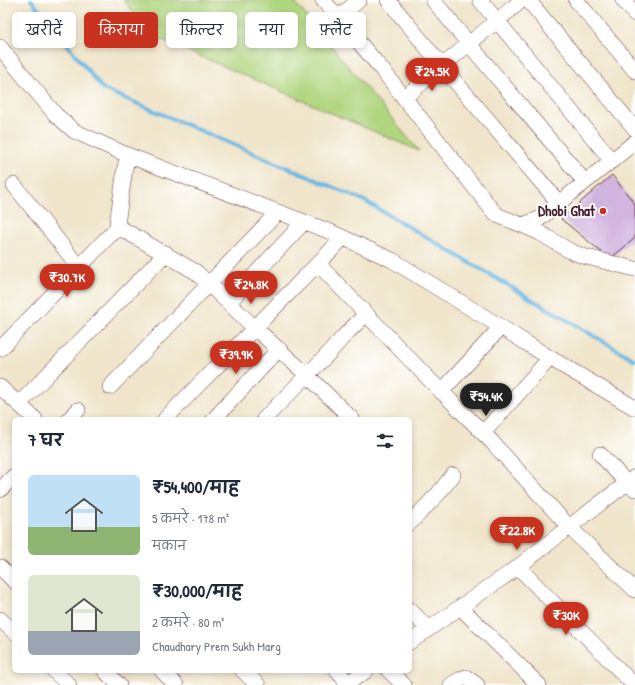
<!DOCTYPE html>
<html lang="hi">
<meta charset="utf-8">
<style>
body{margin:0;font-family:"Patrick Hand","Playpen Sans Deva",sans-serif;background:#f2f2f3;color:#1f2937;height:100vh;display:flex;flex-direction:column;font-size:15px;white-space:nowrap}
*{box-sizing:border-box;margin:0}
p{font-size:13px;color:#747a83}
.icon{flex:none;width:22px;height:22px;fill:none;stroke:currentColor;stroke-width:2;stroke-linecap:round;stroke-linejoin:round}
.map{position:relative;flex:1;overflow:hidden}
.side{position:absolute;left:12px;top:417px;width:400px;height:256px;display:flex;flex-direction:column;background:#fff;border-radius:6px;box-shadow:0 2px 6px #0003}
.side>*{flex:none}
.hud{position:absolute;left:12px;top:12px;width:400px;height:36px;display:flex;gap:8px}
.price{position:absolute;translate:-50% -34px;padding:0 9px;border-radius:14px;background:#c8321e;color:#fff;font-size:13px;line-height:26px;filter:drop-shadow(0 1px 2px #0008)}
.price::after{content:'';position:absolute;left:50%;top:24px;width:12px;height:9px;margin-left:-6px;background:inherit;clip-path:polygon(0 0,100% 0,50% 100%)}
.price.selected{background:#222;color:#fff}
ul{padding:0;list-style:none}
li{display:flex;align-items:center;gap:12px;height:100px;padding:0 16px}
li span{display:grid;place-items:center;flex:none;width:112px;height:80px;border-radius:6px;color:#555}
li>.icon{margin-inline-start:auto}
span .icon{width:48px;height:48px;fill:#fffc;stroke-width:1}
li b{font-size:17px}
h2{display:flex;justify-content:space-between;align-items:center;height:48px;padding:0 16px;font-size:17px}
.chip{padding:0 14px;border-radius:6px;background:#fff;box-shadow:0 2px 6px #0003;font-size:14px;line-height:36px}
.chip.selected{background:#c8321e;color:#fff}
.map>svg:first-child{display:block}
</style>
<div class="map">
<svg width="635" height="685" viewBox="0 0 635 685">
<rect width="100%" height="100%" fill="#fff"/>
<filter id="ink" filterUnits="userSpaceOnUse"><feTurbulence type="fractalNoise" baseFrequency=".025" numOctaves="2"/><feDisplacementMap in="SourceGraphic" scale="8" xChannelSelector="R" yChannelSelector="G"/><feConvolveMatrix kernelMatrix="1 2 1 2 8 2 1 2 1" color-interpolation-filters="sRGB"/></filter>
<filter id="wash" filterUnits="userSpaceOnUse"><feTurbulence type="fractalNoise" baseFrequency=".012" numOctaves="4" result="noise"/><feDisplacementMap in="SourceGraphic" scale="16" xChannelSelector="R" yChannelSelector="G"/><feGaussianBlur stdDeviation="0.9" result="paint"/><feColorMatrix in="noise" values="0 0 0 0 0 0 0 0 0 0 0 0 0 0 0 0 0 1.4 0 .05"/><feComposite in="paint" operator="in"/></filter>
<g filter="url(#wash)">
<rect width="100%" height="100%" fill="#f0e5ca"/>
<path fill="#b0d57f" stroke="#7d7a55" d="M123,0H293L419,151L153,36Z"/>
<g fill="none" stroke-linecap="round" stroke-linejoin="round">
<path stroke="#67b8e2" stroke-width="4" d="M31,0L103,89L363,200L635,360"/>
</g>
<g id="blocks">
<path fill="#d1b3df" d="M612,175L635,204V238L610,259L561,219Z"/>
</g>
</g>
<g filter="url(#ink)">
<use href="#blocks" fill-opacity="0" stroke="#633d43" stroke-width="1"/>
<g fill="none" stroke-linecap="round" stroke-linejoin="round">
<defs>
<path id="minor" d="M323,0L380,67L493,211L499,216L522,225L539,219L635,142
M388,0L442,66L559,203
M433,0L469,44L585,182
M480,0L612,161
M528,0L635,129
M576,0L635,71
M623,0L635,14
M338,18L359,0
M0,47L26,79L55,114L74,131L127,155L331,232L392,260L501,327L550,358L635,408
M404,98L442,66L522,0
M14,185L79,267
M522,225L540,233L570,251L583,256L635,269
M116,231L127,155
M318,264L423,373L492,442L569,527L635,590
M229,302L304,222
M0,349L109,236L116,231L122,229L196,272L255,328L307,375L352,419
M0,387L35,419
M110,387L278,212
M441,392L501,327
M19,404L166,253
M69,419L78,410
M165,419L343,238
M214,419L279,349
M264,419L328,354L345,335L366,314
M483,433L550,358
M600,454L627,483L635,489
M0,490L14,476
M410,523L438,494L453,475
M0,567L14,581
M518,567L634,685
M460,607L539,685
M410,610L428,629
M0,619L14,632
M410,642L518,567L569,527L635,477
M54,671L69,685
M105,671L119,685
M162,671L176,685
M243,671L258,685
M337,671L348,683
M389,671L404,685
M345,685L366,671
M451,685L461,679L466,677L477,685"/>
</defs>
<use href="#minor" stroke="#633d43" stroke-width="16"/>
<use href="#minor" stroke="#fff" stroke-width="15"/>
</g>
</g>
<circle fill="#c8321e" stroke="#fff" stroke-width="1.5" cx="603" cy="211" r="4"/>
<g text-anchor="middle" stroke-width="4" stroke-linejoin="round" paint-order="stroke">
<g font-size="15" font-weight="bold" fill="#4a1f2b" stroke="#fff" text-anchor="end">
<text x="595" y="216">Dhobi Ghat</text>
</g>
</g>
</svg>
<b class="price" style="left:432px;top:92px">₹24.5K</b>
<b class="price" style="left:67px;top:298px">₹30.7K</b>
<b class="price" style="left:251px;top:305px">₹24.8K</b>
<b class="price" style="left:236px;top:375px">₹39.9K</b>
<b class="price selected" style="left:486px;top:417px">₹54.4K</b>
<b class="price" style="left:517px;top:551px">₹22.8K</b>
<b class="price" style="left:566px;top:636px">₹30K</b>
<div class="hud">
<a class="chip">खरीदें</a>
<a class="chip selected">किराया</a>
<a class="chip">फ़िल्टर</a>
<a class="chip">नया</a>
<a class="chip">फ़्लैट</a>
</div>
<section class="side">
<h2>7 घर<svg class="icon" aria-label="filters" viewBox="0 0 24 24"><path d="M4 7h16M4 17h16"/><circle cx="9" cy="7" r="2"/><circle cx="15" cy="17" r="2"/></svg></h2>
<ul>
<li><span style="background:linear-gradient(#bfe0f5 65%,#8fb573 0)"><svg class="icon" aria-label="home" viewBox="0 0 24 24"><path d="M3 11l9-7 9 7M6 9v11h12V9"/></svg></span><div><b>₹54,400/माह</b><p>5 कमरे · 178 m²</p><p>मकान</p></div></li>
<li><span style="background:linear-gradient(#dfe7d0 70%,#9aa5b1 0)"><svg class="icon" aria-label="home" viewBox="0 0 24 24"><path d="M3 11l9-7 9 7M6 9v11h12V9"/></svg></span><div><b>₹30,000/माह</b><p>2 कमरे · 80 m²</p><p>Chaudhary Prem Sukh Marg</p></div></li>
</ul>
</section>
</div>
